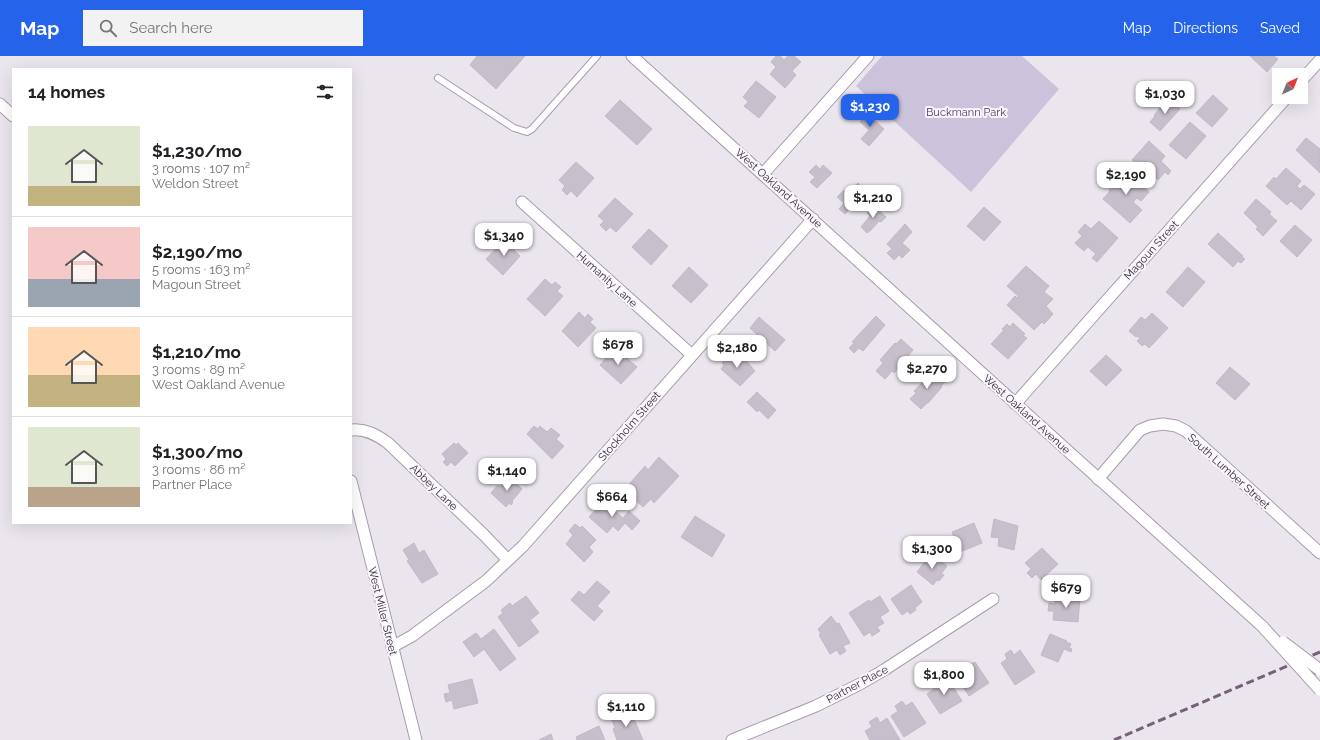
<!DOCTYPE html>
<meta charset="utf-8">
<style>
body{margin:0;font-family:Raleway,sans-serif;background:#f2f2f2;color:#202124;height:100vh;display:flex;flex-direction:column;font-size:15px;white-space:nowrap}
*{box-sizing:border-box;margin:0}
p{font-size:13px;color:#757577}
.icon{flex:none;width:22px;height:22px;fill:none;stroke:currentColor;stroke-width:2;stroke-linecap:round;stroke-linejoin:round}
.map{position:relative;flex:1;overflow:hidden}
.side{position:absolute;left:12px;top:12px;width:340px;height:456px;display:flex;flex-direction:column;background:#fff;border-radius:0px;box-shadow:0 4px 16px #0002}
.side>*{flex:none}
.needle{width:26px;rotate:43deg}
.controls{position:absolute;left:1272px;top:12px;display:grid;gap:8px}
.controls a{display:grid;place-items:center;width:36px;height:36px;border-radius:0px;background:#fff;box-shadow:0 4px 16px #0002;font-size:20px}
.price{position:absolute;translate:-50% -34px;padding:0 9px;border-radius:8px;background:#fff;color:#222;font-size:13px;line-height:26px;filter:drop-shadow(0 1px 2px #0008)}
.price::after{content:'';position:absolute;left:50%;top:24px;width:12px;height:9px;margin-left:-6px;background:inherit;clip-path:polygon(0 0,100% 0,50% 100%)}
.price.selected{background:#2563eb;color:#fff}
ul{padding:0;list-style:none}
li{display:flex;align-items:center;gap:12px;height:100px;padding:0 16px}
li+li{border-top:1px solid #e0e0e0}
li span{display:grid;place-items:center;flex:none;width:112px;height:80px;border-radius:0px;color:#555}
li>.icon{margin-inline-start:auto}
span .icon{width:48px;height:48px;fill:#fffc;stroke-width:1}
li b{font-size:17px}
h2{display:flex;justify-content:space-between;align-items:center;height:48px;padding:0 16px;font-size:17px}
header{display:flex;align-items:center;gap:24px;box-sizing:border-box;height:56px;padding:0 20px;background:#2563eb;color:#fff}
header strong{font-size:19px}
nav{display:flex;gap:22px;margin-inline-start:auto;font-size:14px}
.search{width:280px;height:36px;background:#f2f2f2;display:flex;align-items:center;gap:10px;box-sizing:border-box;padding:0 14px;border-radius:0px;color:#757577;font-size:15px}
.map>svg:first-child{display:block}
</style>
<header>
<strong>Map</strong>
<div class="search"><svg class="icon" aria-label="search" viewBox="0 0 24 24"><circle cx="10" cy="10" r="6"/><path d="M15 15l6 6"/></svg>Search here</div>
<nav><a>Map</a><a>Directions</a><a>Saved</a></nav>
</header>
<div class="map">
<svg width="1320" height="684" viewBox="0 0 1320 684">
<rect width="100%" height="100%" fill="#ebe6ee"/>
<path fill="#cbc2dc" d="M882,0H1022L1059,33L971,136L856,30Z"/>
<path fill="#c7bfcb" stroke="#c2b9c7" d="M477,0H525L496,33L470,9Z
M776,0H780L784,4L788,0H794L801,6L792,15L796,19L785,32L770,18L776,11L771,6Z
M1250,0H1274L1278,3L1267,16Z
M756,25L776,41L759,62L744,50L748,46L743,41Z
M1213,39L1228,53L1212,71L1196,57Z
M1169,42L1180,53L1160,75L1150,66L1155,60L1154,59Z
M620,44L652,73L637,89L605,60Z
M863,54L884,73L869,90L861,83L869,74L860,66L862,64L858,60Z
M1190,66L1206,80L1186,103L1169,89Z
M1306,82L1320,93V117L1296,94Z
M1149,85L1165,100L1161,105L1171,115L1168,119L1165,116L1158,124L1142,109L1140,111L1132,104Z
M576,106L594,122L577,141L571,135L567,139L562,134L565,130L559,124Z
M816,109L820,113L823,109L832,117L817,132L810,126L815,121L809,116Z
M1122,112L1149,136L1141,145L1137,142L1133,146L1142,154L1130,167L1103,143L1110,135L1109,134L1118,124L1114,121Z
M1286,112L1301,125L1297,130L1300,133L1304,129L1315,138L1301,154L1291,145L1287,149L1266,130L1274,121L1276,123Z
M858,127L866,134L845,158L839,153L844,147L837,141L844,134L848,138Z
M615,142L633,158L616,176L610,171L606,175L600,169L604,165L598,160Z
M1256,143L1271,156L1269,158L1277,165L1263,180L1256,173L1258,171L1244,157Z
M874,150L886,161L881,166L879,165L871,174L867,177L861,171L870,160L867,157Z
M984,151L1001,166L984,185L967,170Z
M1099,165L1118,182L1097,206L1092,202L1096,198L1088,191L1084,195L1075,187L1082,180L1078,176L1085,168L1091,173Z
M905,168L912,176L902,187L910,194L902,202L899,199L894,204L887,197L892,193L887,188Z
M1295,169L1312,184L1297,201L1280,185Z
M649,173L668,190L651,209L632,191Z
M1218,177L1243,200L1242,201L1245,203L1241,207L1238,205L1233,211L1208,188Z
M503,185L508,189L512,186L517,191L514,194L520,200L503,219L486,203Z
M1026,210L1049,230L1044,236L1053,243L1046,250L1053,258L1044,268L1042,266L1034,274L1007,249L1015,240L1017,242L1018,240L1007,230Z
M689,211L708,229L691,247L672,230Z
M1188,211L1205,226L1183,251L1166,236Z
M545,223L552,229L555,226L561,231L557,235L563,240L545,260L527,243Z
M579,256L585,262L588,258L593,263L590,266L596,272L578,291L562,275Z
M1152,257L1168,272L1149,292L1145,288L1142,290L1137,285L1140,282L1137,280L1136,281L1129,275L1141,261L1145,264Z
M876,260L885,269L863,295L859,292L854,297L849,292L854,287L852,286Z
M759,261L785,284L775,295L750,272Z
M1013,267L1025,278L1023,280L1027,282L1008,303L991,288L1004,274L1002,273L1007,268L1010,271Z
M901,283L913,294L894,317L892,315L885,323L876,315L883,307L880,304L895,287L896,288Z
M615,292L637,311L621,328L600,309Z
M730,298L739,305L743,301L755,315L740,330L721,313L724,309L722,307Z
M1106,299L1122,314L1106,330L1090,315Z
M1230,311L1250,328L1235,344L1216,327Z
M933,315L945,326L941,330L942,331L928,347H927L921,353L910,343L916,337L914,335Z
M757,336L776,354L768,363L759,354L757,356L747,346Z
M534,370L538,373L540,370L547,376L551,372L560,379L556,383L564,390L552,403L527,378Z
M454,387L456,389L458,387L468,397L455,410L451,406L447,410L443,406L446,403L442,398Z
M659,401L679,420L654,447L651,443L643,451L624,434L645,410L648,414Z
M509,421L522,433L512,445L513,446L511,449L509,447L506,451L491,437L498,429L500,431Z
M604,445L623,462L629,455L640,465L632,474L625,467L618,475L613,470L607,477L589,461Z
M695,460L725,479L712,501L681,481Z
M994,463L1018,470L1014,494L998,490L999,482L991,481Z
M974,467L982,487L960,496L952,476Z
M575,468L580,472L582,470L596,484L589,491L593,496L584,506L566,488L573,479L569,475Z
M414,487L419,497L424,494L438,518L422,527L407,505L409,504L403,494Z
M1042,492L1058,508L1041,524L1036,518L1032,522L1027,517L1031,513L1025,507Z
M931,498L947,510L941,518L944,519L939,525L937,524L933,529L917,516Z
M597,525L610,536L597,550L603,555L594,565L571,544L579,535L584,539Z
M911,529L922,546L915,552L916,554L910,558L908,555L902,559L891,543Z
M526,540L539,557L530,564L539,576L519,591L498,561L503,557L501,554L510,547L512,550Z
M880,540L889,555L880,561L884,567L877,571L880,575L872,580L870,576L864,580L849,557L869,544L870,546Z
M1055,540L1080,542L1078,566L1053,564L1054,555H1048L1049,547L1055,548Z
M831,560L837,568L839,567L850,587L843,590L846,595L840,599L837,594L830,598L819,579L821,578L818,573Z
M494,573L516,603L500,615L484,593L474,601L463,586L476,577L481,583Z
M1050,578L1067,585L1066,586L1071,588L1069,592L1072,593L1071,596L1064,593L1058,606L1041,599Z
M1011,594L1014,599L1020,594L1035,616L1015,629L1001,607L1007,603L1005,598Z
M965,606L968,610L975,606L989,627L969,640L955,619L961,615L958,610Z
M472,623L478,647L454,653L452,644L446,646L444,638L450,637L448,629Z
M937,623L940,628L948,623L962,645L940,658L927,638L934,633L930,628Z
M902,645L906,650L912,646L926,667L904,681L891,660L898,655L895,650Z
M625,656L629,666L634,663L643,684H617L613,673L615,672L611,662Z
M877,661L880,667L887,662L900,684H870L865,675L872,671L869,666Z
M599,670L605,684H577L576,681Z
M551,678L553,684H539Z"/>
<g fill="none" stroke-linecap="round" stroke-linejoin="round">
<defs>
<path id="service" d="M438,22L514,72L527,76L532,73L597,0"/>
<path id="minor" d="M1301,25L1320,4
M763,118L868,0
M522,146L692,299
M1015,348L1287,41
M351,374C365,372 377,379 388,387L484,479L508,504
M1098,423L1140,374L1150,370L1163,368L1176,370L1186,375L1320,497
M392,591L412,580L486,525L523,490L813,163
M732,684L816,650L860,628L884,614L993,543"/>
<path id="tertiary" d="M0,48L13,60
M351,425L416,684"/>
<path id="secondary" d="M632,0C843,190 1051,381 1262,570"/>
</defs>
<use href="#service" stroke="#a79dab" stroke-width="8"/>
<use href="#minor" stroke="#a79dab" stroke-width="13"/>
<use href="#tertiary" stroke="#a79dab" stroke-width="13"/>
<use href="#secondary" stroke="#a89aad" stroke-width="13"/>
<use href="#service" stroke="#fff" stroke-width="6"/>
<use href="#minor" stroke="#fff" stroke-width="11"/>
<use href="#tertiary" stroke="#fff" stroke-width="11"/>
<use href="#secondary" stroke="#fff" stroke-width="11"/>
<path stroke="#756279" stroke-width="3" stroke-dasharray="8 4" stroke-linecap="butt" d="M1114,684L1320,596"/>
<defs>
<path id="secondary-bridge" d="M1262,570L1320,634
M1283,586L1320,614"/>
</defs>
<use href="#secondary-bridge" stroke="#a89aad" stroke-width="13" stroke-linecap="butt"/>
<use href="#secondary-bridge" stroke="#fff" stroke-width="11"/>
</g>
<g text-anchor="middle" stroke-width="4" stroke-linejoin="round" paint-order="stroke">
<g font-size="11" fill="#513571" stroke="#f9f7fa">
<text x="966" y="60">Buckmann Park</text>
</g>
<g font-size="11" fill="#39273e" stroke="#f9f7fa">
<text transform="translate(779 132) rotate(42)" y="4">West Oakland Avenue</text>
<text transform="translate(1151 194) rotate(-48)" y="4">Magoun Street</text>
<text transform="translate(607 223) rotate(42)" y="4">Humanity Lane</text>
<text transform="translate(1027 358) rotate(42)" y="4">West Oakland Avenue</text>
<text transform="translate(629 370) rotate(-49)" y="4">Stockholm Street</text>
<text transform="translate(1229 415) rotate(42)" y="4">South Lumber Street</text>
<text transform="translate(434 431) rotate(44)" y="4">Abbey Lane</text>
<text transform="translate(383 555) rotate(76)" y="4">West Miller Street</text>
<text transform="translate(857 628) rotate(-28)" y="4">Partner Place</text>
</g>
</g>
</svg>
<div class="controls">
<a><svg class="needle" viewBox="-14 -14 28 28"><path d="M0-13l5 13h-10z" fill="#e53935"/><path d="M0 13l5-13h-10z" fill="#757577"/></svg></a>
</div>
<b class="price" style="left:1165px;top:59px">$1,030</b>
<b class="price selected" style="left:870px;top:72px">$1,230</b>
<b class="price" style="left:1126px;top:140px">$2,190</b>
<b class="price" style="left:873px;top:163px">$1,210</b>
<b class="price" style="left:504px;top:201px">$1,340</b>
<b class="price" style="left:618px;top:310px">$678</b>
<b class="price" style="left:737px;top:313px">$2,180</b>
<b class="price" style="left:927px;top:334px">$2,270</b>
<b class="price" style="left:507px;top:436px">$1,140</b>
<b class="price" style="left:612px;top:462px">$664</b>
<b class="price" style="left:932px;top:514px">$1,300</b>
<b class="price" style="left:1066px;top:553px">$679</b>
<b class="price" style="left:944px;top:640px">$1,800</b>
<b class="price" style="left:626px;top:672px">$1,110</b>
<section class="side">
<h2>14 homes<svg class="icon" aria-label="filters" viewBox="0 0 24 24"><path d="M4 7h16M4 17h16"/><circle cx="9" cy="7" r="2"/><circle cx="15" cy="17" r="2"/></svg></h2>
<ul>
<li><span style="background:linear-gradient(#dfe7d0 75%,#c2b280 0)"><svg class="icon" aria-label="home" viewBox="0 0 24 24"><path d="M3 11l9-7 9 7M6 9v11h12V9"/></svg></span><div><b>$1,230/mo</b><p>3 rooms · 107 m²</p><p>Weldon Street</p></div></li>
<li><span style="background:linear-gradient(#f6c9c9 65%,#9aa5b1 0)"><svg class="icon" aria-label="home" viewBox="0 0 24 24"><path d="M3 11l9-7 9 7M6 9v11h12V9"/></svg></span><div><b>$2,190/mo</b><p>5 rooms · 163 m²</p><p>Magoun Street</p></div></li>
<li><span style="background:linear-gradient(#ffd9b3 60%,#c2b280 0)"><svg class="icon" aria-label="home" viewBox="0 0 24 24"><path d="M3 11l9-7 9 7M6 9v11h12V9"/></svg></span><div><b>$1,210/mo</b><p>3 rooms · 89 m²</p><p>West Oakland Avenue</p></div></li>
<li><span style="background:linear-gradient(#dfe7d0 75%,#b9a48a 0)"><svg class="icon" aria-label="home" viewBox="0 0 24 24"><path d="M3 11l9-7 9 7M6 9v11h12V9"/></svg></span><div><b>$1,300/mo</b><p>3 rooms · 86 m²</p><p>Partner Place</p></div></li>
</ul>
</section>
</div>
